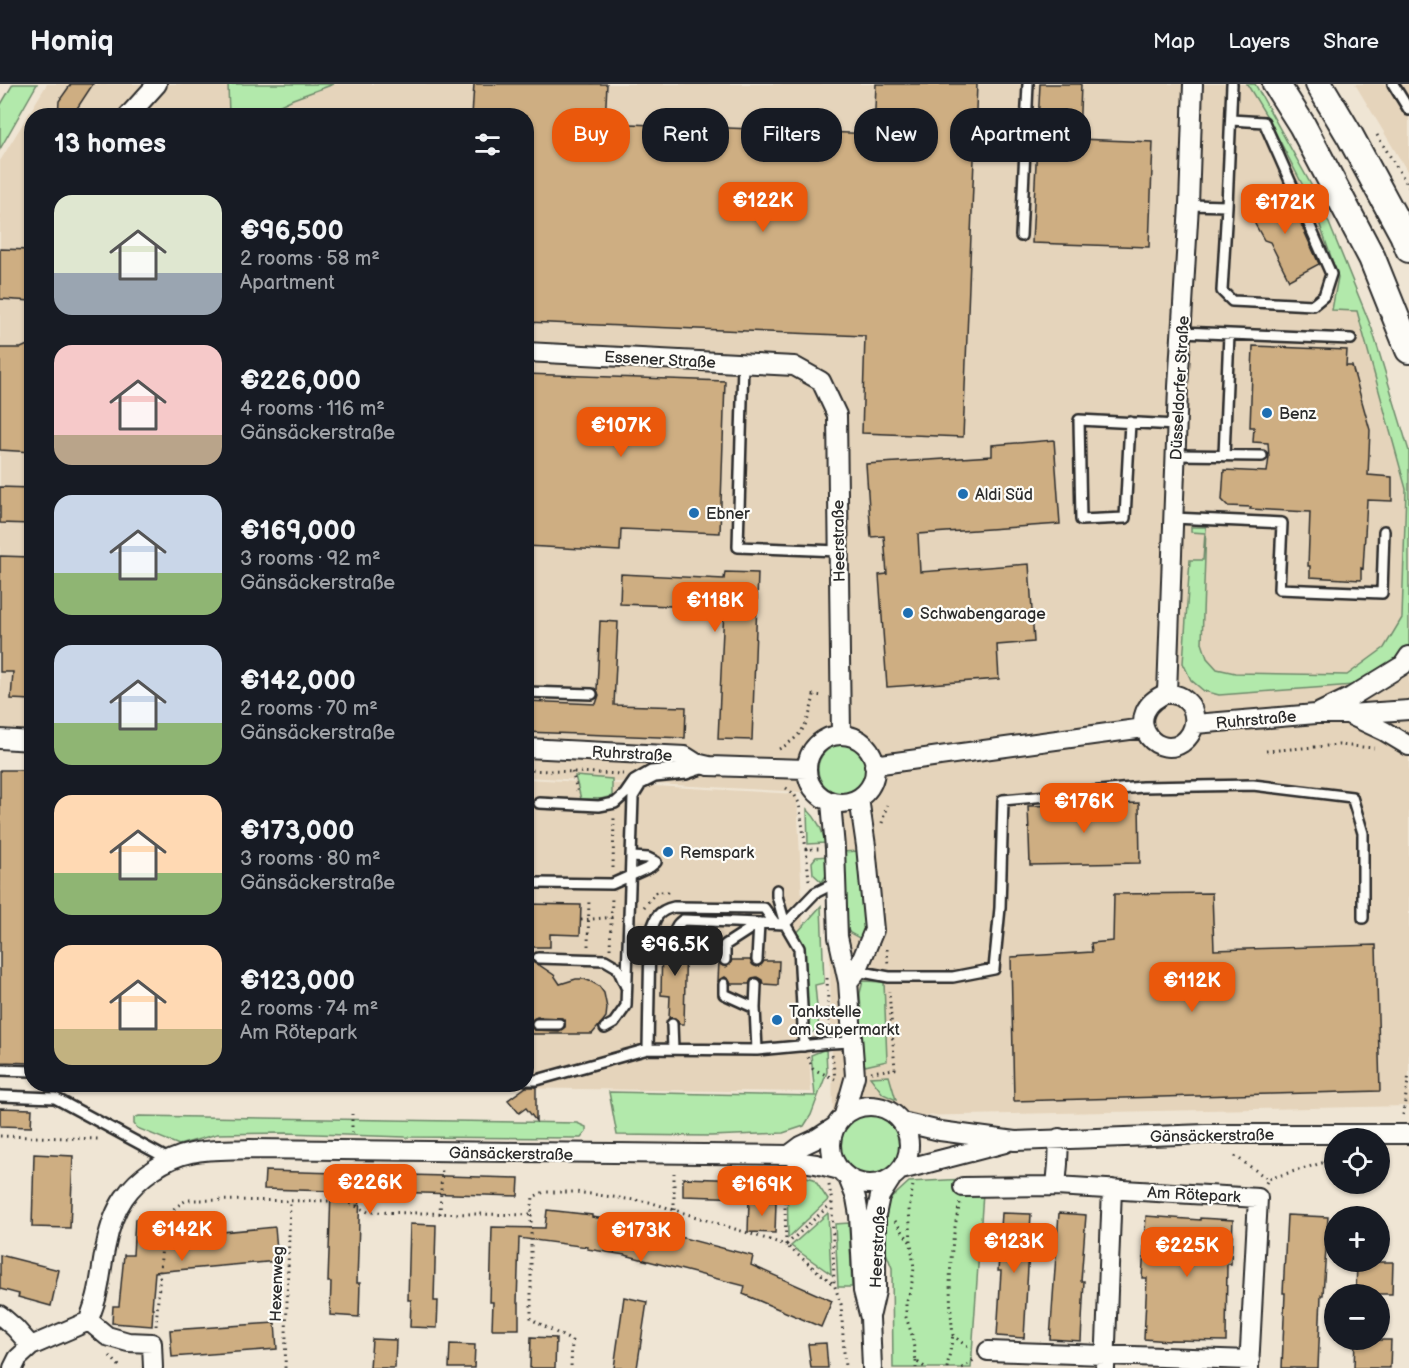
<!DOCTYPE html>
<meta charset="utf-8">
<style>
body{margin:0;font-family:"Balsamiq Sans",sans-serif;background:#20242c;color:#f1f3f6;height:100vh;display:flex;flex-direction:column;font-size:22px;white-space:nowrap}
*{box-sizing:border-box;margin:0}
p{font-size:20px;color:#9ea1a6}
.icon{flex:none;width:33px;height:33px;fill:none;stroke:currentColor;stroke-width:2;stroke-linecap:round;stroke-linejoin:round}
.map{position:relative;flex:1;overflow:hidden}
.panel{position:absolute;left:24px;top:24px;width:510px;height:984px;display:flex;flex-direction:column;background:#171b24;border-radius:24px;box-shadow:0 2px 4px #0004}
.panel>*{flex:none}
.banner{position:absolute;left:552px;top:24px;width:570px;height:54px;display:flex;gap:12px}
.buttons{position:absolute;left:1324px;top:1044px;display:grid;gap:12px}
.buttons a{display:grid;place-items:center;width:66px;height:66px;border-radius:50%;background:#171b24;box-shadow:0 2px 4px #0004;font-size:30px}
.price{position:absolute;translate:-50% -51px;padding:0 14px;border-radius:12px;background:#ea580c;color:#fff;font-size:20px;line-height:39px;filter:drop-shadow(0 2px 3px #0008)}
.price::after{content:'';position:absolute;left:50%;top:36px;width:18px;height:14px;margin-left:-9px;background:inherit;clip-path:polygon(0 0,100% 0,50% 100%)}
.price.active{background:#222;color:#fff}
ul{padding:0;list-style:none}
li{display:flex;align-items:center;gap:18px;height:150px;padding:0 30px}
li span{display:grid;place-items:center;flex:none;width:168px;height:120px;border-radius:18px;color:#555}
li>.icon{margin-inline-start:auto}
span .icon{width:72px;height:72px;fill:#fffc;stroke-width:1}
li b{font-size:26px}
h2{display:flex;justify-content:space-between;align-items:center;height:72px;padding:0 30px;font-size:26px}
.tag{padding:0 21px;border-radius:24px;background:#171b24;box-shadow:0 2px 4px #0004;font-size:21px;line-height:54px}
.tag.active{background:#ea580c;color:#fff}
header{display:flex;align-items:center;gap:36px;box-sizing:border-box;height:84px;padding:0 30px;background:#171b24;border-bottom:2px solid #363941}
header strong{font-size:28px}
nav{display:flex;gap:33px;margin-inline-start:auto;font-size:21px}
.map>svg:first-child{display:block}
</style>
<header>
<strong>Homiq</strong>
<nav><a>Map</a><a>Layers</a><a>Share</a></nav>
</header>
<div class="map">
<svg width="1409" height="1284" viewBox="0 0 1409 1284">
<rect width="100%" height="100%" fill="#efe5d4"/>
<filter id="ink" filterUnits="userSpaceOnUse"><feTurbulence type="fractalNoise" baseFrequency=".0167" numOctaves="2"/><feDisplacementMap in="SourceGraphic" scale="12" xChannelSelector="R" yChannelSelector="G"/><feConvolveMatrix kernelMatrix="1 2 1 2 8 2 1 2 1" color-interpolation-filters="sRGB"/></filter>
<g filter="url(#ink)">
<path fill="#e5d4bb" d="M47,0H1253L1264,17L1364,228L1409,407V1022L857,1033L833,1031L827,729L815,723L803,708L527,693L526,32H32L31,667L0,665V77Z
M1355,0H1409V90Z
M527,695L797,710L811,1008L254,1001L526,1000Z"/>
<path fill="#b2e9ab" stroke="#6e8a6b" stroke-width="1.5" d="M13,0H37L0,65V22Z
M228,0H334L293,15L259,31H229Z
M1247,0H1255L1320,117L1372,245L1409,367V564L1389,585L1354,601L1219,611L1204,607L1191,596L1183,579L1190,476H1203L1205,449L1191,448V443H1206L1202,559L1207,574L1217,585L1235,589L1347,591L1384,564L1402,534L1406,405L1357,227L1332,226L1338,193L1313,121L1269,36Z
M818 685a24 24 0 1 1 48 0a24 24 0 1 1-48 0Z
M575,692L612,695V712L601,715H581Z
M807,725C817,735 822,744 825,759L808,760Z
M859,767L865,844L861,855L850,849L842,837L841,768Z
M828,772L829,787L822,798L813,790L812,778L816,773Z
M821,822L824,899L815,901L819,945L809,950L803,863L795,851Z
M863,897L884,898L887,977L865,982L863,974L860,909Z
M826,965L827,988L811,1031L804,1042L783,1049L711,1052L617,1051L609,1008L815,1012L811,971Z
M889,992L896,1016L883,1010L870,993Z
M839 1061a31 31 0 1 1 62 0a31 31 0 1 1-62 0Z
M139,1032L577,1039L586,1043V1048L581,1054L405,1053L286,1049L217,1050L179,1061L137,1044L134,1040V1034Z
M787,1088L814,1095L828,1116L788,1154Z
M984,1094L971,1284H893L892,1184L885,1166L884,1127L886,1119L909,1098Z
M828,1129L831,1190L791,1162Z
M849,1139L852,1203H838L835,1140Z"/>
<path fill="#ceae82" stroke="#2b2b2b" stroke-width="1.5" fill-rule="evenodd" d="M71,0H93L72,32H58L59,17Z
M474,0H607L605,39L874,50L876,0H977L963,353L862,349L865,252L526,238V32H472Z
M1040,0H1081L1079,55L1153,58L1149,163L1032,159Z
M1286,107L1319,180L1289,196L1270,158L1264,156L1255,140L1256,122Z
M0,165L32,166V217L0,215Z
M32,259V368L0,366V264H21Z
M1253,262L1347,266L1346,282H1352L1370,346L1368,391L1392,393V417L1367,416L1363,485L1361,484V496L1310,493V482H1308L1310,428L1250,425L1251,423L1228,422L1222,416L1224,386L1267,388L1269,373L1268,359L1253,358L1254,343H1250Z
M526,290L725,297L720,449L621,445L620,467L526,462Z
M1054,356L1060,440L918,450L920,488L1029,480L1034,558L997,561L999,595L887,603L879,491L887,490L884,452L871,453L866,380L992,372V361Z
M0,403L32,404V440L0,439Z
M0,472L32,473V616L11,615L13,588H0Z
M725,488L758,489L752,656L718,655L724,524L620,520L621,490L724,495Z
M600,537L618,538L614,621L686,623L685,654L526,648V617L596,620L599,611L597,606Z
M0,686H32V979L0,978Z
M1139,719L1140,779L1030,781L1028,722Z
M1212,809L1214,866L1376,861L1380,1007L1014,1017L1011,873L1092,868L1091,859L1113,857L1114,810Z
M526,820L581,821L580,851L550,850V863H526Z
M682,852H686L684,940H679L677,936L675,934H669L670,912L661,911L662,860H671V857L678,858Z
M526,872L534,879L539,881L554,891L560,900L576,895H584L592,898L599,902L604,909L607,924L606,933L603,937L592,950H526ZM537,933L562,934L565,937V943L559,947L534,946L532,944L530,939L533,935Z
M732,876H750L753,881L757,883L762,880L764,877H779L778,901L763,900L762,896L757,893L752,894L749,900H731L729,896L725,893L718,897L719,877L721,881L726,883L730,880Z
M526,1003H536V1037L526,1024L519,1029L508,1016Z
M0,1024L32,1025L31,1043L0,1042Z
M34,1070L73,1072L70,1144L32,1143Z
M265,1087L519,1094L518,1112L360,1107L357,1199H360L359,1233L330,1231L331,1198H328L331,1107L264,1105Z
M683,1094L748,1096V1114L683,1112Z
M749,1116L776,1118L775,1149L748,1148Z
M547,1126L592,1131V1133L645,1141V1144L753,1172L751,1181L832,1217L821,1243L743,1210L745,1202L625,1171L587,1165L588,1163L519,1154L517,1219H519V1245H492L493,1218H490L492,1143L545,1144Z
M1002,1129L1031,1130L1024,1254L997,1252L1001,1187H998Z
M1059,1129L1086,1131L1081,1197H1084L1081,1257L1050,1255Z
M1287,1131L1328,1133L1323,1211H1321L1318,1284H1282L1285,1209H1283Z
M1146,1132L1200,1136V1134L1233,1136L1231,1180H1227L1226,1257L1170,1256L1169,1257L1144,1255L1147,1194H1142Z
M135,1135L160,1136L158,1154L275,1143L278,1177L155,1188L152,1224H153L152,1242L112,1239L113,1222H119L124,1171H133Z
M410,1140L436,1141L434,1217H438L437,1244L410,1243L411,1216H408Z
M0,1171L59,1186L51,1222L18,1213L19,1210L0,1205Z
M1357,1178H1393L1392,1210H1356Z
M624,1213L647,1218L637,1284H614Z
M275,1239L277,1265L172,1273L170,1246Z
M531,1253L556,1254L555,1284H530Z
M372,1255L396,1256L395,1284H370Z
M1355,1256H1391L1390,1284H1354Z
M826,1259L828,1284H811L808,1260Z
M450,1260L475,1261L474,1284H449Z"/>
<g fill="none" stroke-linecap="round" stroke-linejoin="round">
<defs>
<path id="service" d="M1393,0L1409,26
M1189,121L1227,122L1222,207L1232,217L1313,221L1324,212L1331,190L1264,38L1231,36
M1227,122L1232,0
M1021,152L1028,0
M1181,248L1351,255
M743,279L738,463L839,467
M1130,338L1125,434L1081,436L1079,336L1177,341
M1175,371L1262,372
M1224,372L1229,250
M1173,434L1282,439L1279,505L1382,509L1384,447
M526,608L592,610
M539,719L599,722L615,719L625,710L634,697L651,687L684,684L696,679
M536,799L612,800L650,783L656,778L648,774L632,773
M777,806V812L785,840L799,864L804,962
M675,852C675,844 676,841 683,836L785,840L815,809L837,798
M538,874L605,876L617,883L626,903
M725,876V861L759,839
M757,876L759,839
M857,887L889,893H953L994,885L1000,824L1003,716L1142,703L1253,701L1352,713L1363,749V834
M724,900V910L755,924
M756,900L755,924L757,966
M537,940H559
M672,940L673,965
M605,944L614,939L626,922L633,713L641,700L655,693L686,690L704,684
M648,965L650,851C655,835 656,827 674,823L764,824L775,839
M0,986L32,987
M526,996H537L648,965L757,966L831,959L852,958
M0,1012L55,1014L170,1076"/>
<path id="minor" d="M128,32L157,0
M526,268L794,282L821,297L837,331L841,651
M1167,609L1178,303L1189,121L1193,0
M1167,609C1172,610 1180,611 1184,615C1199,626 1197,648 1182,659C1154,677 1119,629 1167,609Z
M1320,628L1351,613L1403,581L1409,572
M1350,631L1384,647L1409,662
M1195,640L1316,630H1349L1409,626
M807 685a34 34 0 1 1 68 0a34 34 0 1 1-68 0Z
M0,655L32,657
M526,664L685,672L696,679L709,682L807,685
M874,681L1144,644
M831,718L835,764L838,853L848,898L855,992L844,1031
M848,898L857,887L874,846L866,762L859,714
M831 1061a39 39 0 1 1 78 0a39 39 0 1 1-78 0Z
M902,1038L940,1047L1015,1057L1206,1050H1409
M1059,1054L1058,1080L1056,1102L1258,1114L1249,1284
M789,1071L801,1062L816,1055L836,1042
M901,1086L1005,1059
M848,1094L856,1114L859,1131L863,1207L870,1234L872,1284
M963,1103L1056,1102
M871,1229L876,1207V1131L880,1112L891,1095
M0,1231L15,1244L31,1262
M89,1237L107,1252L128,1258L152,1259L153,1284
M988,1267L1250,1276
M13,1284L18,1274L31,1262L89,1237C91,1228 95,1220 97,1211C101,1195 102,1178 106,1161C109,1146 115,1127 124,1114C138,1093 166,1074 191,1069C210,1065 231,1066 250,1065L789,1071L802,1078L816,1080L840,1086
M1105,1284L1112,1105"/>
<path id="secondary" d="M1276,0L1302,41L1372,174L1409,266
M1319,0L1350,52L1403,150L1409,165"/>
</defs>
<use href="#service" stroke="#2b2b2b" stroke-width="14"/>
<use href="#minor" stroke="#2b2b2b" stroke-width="22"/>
<use href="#secondary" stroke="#2b2b2b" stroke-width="30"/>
<path stroke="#2b2b2b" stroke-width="3" stroke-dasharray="1.5 4.5" stroke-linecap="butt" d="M1377,51L1409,103
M779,665C804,652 809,637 814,611L824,612
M1266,667L1339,661L1374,664
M526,686L623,690
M572,688L578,709
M786,704L794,710L799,719L806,765
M882,739L887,721
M613,784L614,733
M809,796L806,765H819
M644,823L656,808H672
M581,836L616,833
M588,862L589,814
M610,865L612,814
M887,865L888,880
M827,894L829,943
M832,971L835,994
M808,973L813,985L835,995
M871,988L895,985L889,907
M1403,1031L1409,990
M352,1049V1030
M0,1052L100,1055
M1235,1072L1268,1095
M1266,1099L1268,1095L1332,1076V1071
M829,1101L832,1119L834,1200L841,1220L845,1284
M832,1119L786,1161L833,1200
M960,1119C949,1164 948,1206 953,1251L966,1262L972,1263
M357,1122L358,1083
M674,1126V1089
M440,1130L442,1083
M531,1131V1235L572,1257L571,1284
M895,1137L911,1159L914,1184L911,1205L906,1219V1233L912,1251L916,1277L926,1284
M911,1157L909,1125L913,1101
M156,1242L163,1146C169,1129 172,1124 187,1116L345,1117L368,1128L531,1131L533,1113L544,1108H576L649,1118L786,1161L784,1087
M110,1272L121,1284
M916,1277V1284
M285,1284L290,1118
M947,1284L953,1251
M962,1284L974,1276"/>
<use href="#service" stroke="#fdfcf7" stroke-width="9"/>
<use href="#minor" stroke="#fdfcf7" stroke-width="18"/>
<use href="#secondary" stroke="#fdfcf7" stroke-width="26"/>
</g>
</g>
<g fill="#1f6fb2" stroke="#fdfcf7" stroke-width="2">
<circle cx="1267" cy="329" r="6"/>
<circle cx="963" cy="410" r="6"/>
<circle cx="694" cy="429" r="6"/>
<circle cx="908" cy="529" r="6"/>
<circle cx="668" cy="768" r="6"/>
<circle cx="777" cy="936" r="6"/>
</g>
<g text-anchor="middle" stroke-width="4.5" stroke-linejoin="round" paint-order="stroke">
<g font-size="16" fill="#2b2b2b" stroke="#fdfcf7">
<text transform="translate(660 275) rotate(3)" y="6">Essener Straße</text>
<text transform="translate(1179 304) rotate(-87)" y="6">Düsseldorfer Straße</text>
<text transform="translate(838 457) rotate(-91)" y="6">Heerstraße</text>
<text transform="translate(1256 635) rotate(-5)" y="6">Ruhrstraße</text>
<text transform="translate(632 669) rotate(3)" y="6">Ruhrstraße</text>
<text transform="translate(1212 1051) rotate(-1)" y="6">Gänsäckerstraße</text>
<text transform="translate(511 1069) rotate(1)" y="6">Gänsäckerstraße</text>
<text transform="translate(1194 1110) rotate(3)" y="6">Am Rötepark</text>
<text transform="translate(877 1163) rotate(-87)" y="6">Heerstraße</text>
<text transform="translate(276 1200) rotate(-88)" y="6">Hexenweg</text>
</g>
<g font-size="16" fill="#2b2b2b" stroke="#fdfcf7" text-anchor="start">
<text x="1279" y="335">Benz</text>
<text x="975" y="416">Aldi Süd</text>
<text x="706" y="435">Ebner</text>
<text x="920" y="535">Schwabengarage</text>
<text x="680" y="774">Remspark</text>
<text x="789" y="933">Tankstelle<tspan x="789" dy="18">am Supermarkt</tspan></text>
</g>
</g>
</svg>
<div class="buttons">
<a><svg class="icon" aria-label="locate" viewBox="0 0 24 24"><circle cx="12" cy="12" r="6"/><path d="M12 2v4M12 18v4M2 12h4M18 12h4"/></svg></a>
<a>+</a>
<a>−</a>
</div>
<b class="price" style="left:763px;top:149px">€122K</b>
<b class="price" style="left:1285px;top:151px">€172K</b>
<b class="price" style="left:621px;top:374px">€107K</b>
<b class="price" style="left:715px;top:549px">€118K</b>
<b class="price" style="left:1084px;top:750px">€176K</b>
<b class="price active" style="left:675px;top:893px">€96.5K</b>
<b class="price" style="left:1192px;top:929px">€112K</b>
<b class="price" style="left:370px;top:1131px">€226K</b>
<b class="price" style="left:762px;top:1133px">€169K</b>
<b class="price" style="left:182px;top:1178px">€142K</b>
<b class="price" style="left:641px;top:1179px">€173K</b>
<b class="price" style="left:1014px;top:1190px">€123K</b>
<b class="price" style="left:1187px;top:1194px">€225K</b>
<div class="banner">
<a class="tag active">Buy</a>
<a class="tag">Rent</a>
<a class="tag">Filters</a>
<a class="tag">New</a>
<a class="tag">Apartment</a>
</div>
<section class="panel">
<h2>13 homes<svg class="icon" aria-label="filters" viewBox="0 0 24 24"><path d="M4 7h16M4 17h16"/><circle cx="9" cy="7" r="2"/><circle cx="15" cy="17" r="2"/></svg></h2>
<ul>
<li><span style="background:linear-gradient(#dfe7d0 65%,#9aa5b1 0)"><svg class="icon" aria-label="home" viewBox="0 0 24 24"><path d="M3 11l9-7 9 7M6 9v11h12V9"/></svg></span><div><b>€96,500</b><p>2 rooms · 58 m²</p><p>Apartment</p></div></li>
<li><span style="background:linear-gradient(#f6c9c9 75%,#b9a48a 0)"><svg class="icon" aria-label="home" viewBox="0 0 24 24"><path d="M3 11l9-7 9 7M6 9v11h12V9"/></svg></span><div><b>€226,000</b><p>4 rooms · 116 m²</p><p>Gänsäckerstraße</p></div></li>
<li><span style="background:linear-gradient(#c9d6e8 65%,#8fb573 0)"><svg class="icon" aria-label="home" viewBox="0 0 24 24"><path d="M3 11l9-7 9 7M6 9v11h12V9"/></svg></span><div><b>€169,000</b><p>3 rooms · 92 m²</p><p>Gänsäckerstraße</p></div></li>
<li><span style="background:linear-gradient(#c9d6e8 65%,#8fb573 0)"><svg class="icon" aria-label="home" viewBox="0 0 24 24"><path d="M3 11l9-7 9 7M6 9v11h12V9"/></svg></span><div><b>€142,000</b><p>2 rooms · 70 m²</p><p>Gänsäckerstraße</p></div></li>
<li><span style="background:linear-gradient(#ffd9b3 65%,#8fb573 0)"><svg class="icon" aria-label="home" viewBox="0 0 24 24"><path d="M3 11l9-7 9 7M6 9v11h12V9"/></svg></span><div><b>€173,000</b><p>3 rooms · 80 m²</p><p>Gänsäckerstraße</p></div></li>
<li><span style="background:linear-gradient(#ffd9b3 70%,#c2b280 0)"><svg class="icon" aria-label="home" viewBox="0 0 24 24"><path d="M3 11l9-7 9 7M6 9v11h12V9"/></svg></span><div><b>€123,000</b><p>2 rooms · 74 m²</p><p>Am Rötepark</p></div></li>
</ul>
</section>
</div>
